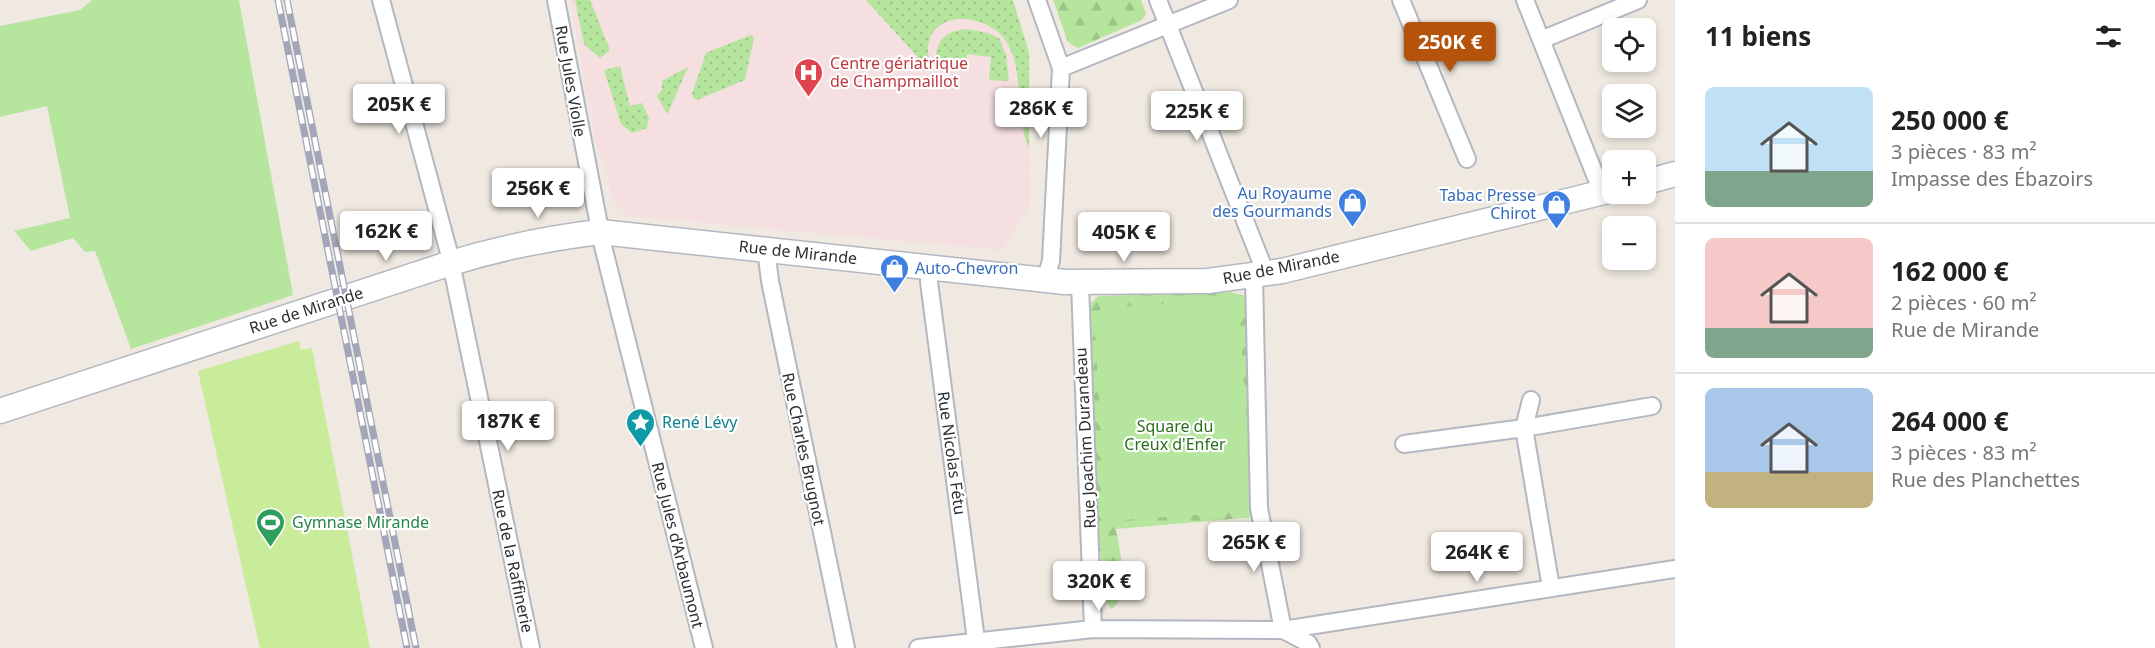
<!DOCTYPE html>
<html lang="fr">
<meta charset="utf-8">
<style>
body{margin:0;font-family:"Noto Sans",sans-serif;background:#f2f2f2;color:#222;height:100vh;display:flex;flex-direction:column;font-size:22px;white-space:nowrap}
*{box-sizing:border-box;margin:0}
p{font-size:20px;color:#767676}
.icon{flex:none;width:33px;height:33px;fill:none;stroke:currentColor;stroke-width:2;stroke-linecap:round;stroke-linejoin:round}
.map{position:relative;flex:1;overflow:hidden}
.side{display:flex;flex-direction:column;background:#fff;width:480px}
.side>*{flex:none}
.buttons{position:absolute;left:1602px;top:18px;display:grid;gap:12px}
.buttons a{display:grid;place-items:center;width:54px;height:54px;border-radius:9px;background:#fff;box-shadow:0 3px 9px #0003;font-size:30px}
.price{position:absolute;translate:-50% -51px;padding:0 14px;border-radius:6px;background:#fff;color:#222;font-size:20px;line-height:39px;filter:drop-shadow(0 2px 3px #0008)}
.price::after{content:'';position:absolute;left:50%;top:36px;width:18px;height:14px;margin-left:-9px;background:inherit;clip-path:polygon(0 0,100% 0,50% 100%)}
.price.on{background:#b45309;color:#fff}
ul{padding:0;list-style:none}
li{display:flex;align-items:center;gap:18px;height:150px;padding:0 30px}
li+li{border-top:2px solid #e0e0e0}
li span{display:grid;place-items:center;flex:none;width:168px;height:120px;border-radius:9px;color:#555}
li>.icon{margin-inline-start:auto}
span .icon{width:72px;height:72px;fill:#fffc;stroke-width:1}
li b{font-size:26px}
h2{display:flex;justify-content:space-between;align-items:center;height:72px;padding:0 30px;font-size:26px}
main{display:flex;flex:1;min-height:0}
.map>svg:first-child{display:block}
</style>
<main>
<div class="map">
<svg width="1675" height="648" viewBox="0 0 1675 648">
<defs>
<pattern id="grass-dots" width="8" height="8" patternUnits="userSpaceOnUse" patternTransform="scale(1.5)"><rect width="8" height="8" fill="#b6e59e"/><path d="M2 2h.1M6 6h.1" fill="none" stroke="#9dc588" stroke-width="1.8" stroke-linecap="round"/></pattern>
<pattern id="forest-firs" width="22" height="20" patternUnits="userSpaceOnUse" patternTransform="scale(1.5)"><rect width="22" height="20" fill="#b6e59e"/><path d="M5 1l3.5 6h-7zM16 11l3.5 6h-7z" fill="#9dc588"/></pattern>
</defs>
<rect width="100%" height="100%" fill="#efe9e1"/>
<path fill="#f5dfe0" d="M570,0H1013L1029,53L1030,205L1002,250L628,216L613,202L606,168L596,143Z"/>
<path fill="url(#grass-dots)" d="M575,0H590L610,50L600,58L584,44Z
M866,0H1013L1029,53V148C1016,121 1024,73 1008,44C994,17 940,6 929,41C926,52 930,63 932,73Z
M966,29L988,33L999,38L1006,55L1009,81L989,80L991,57L967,54L965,66L940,63L936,57C937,38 948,31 966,29Z
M751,35L754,38L745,80L697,100L694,99L692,94L706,53Z
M620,66L630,106L642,103L649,118L647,128L632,133L621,124L604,70Z
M688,67L668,113L667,114L657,96L662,90V81Z"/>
<path fill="url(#forest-firs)" d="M1053,0H1141L1146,14L1142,20L1078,48L1068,42Z
M1231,292L1245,296L1247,306L1256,517L1116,529C1119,547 1132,600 1111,609L1107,603L1091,480L1084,310L1098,296Z"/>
<path fill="#b6e59e" d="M92,0H239L293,295L131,349L95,251L85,252L73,238L31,251L14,231L70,218L47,106L0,117V26L80,10Z
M1238,299L1254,511L1107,521L1094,317L1101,308Z"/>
<path fill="#c9ec9a" d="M299,341L301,350L312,348L370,648H260L198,371Z"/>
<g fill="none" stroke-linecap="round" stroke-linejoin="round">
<defs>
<path id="street" d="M381,0L449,253L531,648
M556,0L603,246L704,648
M1037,0L1061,68L1051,261L1045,280
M1158,0L1266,274
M1401,0L1467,159
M1525,0L1602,192
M1541,40L1638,0
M1061,68L1229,0
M766,249L770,281L846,648
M930,266L929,282L976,640
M1254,276L1259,508L1283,630
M1080,284L1093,629
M1531,400L1524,428L1551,588
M1404,444L1524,428L1652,406
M1283,630L1308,643L1311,648
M918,648L1093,629L1283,630L1675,569"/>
<path id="secondary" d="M1646,182L1675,174
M0,411L451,263C500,248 548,238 600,232L1065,282L1208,281L1282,271L1612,190"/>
</defs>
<use href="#street" stroke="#b4b7c1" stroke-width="20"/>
<use href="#secondary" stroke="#b4b7c1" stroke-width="27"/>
<use href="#street" stroke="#fff" stroke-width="16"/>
<use href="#secondary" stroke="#fff" stroke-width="24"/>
<defs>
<path id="rail" d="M278,0L407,648
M287,0L416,648"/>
</defs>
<use href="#rail" stroke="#a3a6b8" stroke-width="7"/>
<use href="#rail" stroke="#fff" stroke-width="4.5" stroke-dasharray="14" stroke-linecap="butt"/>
</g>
<defs>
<symbol id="hospital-pin" viewBox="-11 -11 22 30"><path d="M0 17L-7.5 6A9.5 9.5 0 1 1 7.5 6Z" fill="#e0444e" stroke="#fff"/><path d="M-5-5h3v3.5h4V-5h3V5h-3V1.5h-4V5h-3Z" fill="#fff"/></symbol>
<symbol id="shop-pin" viewBox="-11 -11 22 30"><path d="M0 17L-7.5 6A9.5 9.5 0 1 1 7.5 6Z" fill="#3f7fe0" stroke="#fff"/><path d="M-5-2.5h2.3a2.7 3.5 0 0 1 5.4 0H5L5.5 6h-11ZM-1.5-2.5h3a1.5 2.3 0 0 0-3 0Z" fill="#fff"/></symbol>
<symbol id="sight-pin" viewBox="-11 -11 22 30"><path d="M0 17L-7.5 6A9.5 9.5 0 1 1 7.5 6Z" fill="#0f9aa8" stroke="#fff"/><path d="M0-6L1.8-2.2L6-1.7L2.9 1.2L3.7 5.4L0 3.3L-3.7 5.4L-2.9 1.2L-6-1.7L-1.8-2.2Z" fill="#fff"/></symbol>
<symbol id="stadium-pin" viewBox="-11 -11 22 30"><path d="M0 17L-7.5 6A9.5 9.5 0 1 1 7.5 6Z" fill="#2e9e5b" stroke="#fff"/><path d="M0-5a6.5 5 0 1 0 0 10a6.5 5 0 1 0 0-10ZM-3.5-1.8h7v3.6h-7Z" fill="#fff"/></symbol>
</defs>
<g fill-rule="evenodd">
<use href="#hospital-pin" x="792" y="56" width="33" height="45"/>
<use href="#shop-pin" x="1336" y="186" width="33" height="45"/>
<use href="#shop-pin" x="1540" y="188" width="33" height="45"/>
<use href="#shop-pin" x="878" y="252" width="33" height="45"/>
<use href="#sight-pin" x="624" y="406" width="33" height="45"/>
<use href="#stadium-pin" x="254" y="506" width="33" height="45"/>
</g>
<g text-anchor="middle" stroke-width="4.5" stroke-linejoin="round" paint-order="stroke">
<g font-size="16" fill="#be3a42" stroke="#fff" text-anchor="start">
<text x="830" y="69">Centre gériatrique<tspan x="830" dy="18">de Champmaillot</tspan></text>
</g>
<g font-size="16" fill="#2e2e2e" stroke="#fff">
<text transform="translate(571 81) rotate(80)" y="6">Rue Jules Violle</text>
<text transform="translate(798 252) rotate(6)" y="6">Rue de Mirande</text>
<text transform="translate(1281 267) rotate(-11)" y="6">Rue de Mirande</text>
<text transform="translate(306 310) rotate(-18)" y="6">Rue de Mirande</text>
<text transform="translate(1085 438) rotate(-93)" y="6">Rue Joachim Durandeau</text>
<text transform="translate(804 449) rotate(78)" y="6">Rue Charles Brugnot</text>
<text transform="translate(952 453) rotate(82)" y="6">Rue Nicolas Fétu</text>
<text transform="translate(678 545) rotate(76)" y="6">Rue Jules d'Arbaumont</text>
<text transform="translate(513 561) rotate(78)" y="6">Rue de la Raffinerie</text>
</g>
<g font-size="16" fill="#366cbe" stroke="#fff" text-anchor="end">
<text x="1332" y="199">Au Royaume<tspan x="1332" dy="18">des Gourmands</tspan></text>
<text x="1536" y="201">Tabac Presse<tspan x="1536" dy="18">Chirot</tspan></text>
<text x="915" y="274" text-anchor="start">Auto-Chevron</text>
</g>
<g font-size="16" fill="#0d838f" stroke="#fff" text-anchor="start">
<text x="662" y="428">René Lévy</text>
</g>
<g font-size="16" fill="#2c6e1b" stroke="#fff">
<text x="1175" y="432">Square du<tspan x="1175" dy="18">Creux d'Enfer</tspan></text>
</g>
<g font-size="16" fill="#27864d" stroke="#fff" text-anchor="start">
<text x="292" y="528">Gymnase Mirande</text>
</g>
</g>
</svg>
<div class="buttons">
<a><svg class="icon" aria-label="locate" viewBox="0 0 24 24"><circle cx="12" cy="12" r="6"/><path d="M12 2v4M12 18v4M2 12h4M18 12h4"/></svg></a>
<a><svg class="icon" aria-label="layers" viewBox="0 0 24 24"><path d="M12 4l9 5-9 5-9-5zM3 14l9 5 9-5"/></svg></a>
<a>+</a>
<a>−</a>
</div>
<b class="price on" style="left:1450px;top:73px">250K €</b>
<b class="price" style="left:399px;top:135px">205K €</b>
<b class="price" style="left:1041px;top:139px">286K €</b>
<b class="price" style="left:1197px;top:142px">225K €</b>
<b class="price" style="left:538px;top:219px">256K €</b>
<b class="price" style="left:386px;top:262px">162K €</b>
<b class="price" style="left:1124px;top:263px">405K €</b>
<b class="price" style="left:508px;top:452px">187K €</b>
<b class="price" style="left:1254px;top:573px">265K €</b>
<b class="price" style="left:1477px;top:583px">264K €</b>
<b class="price" style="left:1099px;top:612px">320K €</b>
</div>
<section class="side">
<h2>11 biens<svg class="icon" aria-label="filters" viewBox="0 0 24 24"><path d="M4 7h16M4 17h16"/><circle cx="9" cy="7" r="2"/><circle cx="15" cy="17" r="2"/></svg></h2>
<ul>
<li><span style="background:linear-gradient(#bfe0f5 70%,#7fa58c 0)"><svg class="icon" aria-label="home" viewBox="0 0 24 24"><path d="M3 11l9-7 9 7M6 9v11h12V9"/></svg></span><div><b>250 000 €</b><p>3 pièces · 83 m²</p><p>Impasse des Ébazoirs</p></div></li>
<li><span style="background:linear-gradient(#f6c9c9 75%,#7fa58c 0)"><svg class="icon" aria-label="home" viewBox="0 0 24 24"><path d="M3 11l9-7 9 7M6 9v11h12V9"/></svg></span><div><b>162 000 €</b><p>2 pièces · 60 m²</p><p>Rue de Mirande</p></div></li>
<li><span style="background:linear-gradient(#a9c7e8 70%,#c2b280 0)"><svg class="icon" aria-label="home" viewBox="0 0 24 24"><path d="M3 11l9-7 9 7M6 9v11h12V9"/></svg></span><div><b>264 000 €</b><p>3 pièces · 83 m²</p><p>Rue des Planchettes</p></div></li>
</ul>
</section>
</main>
